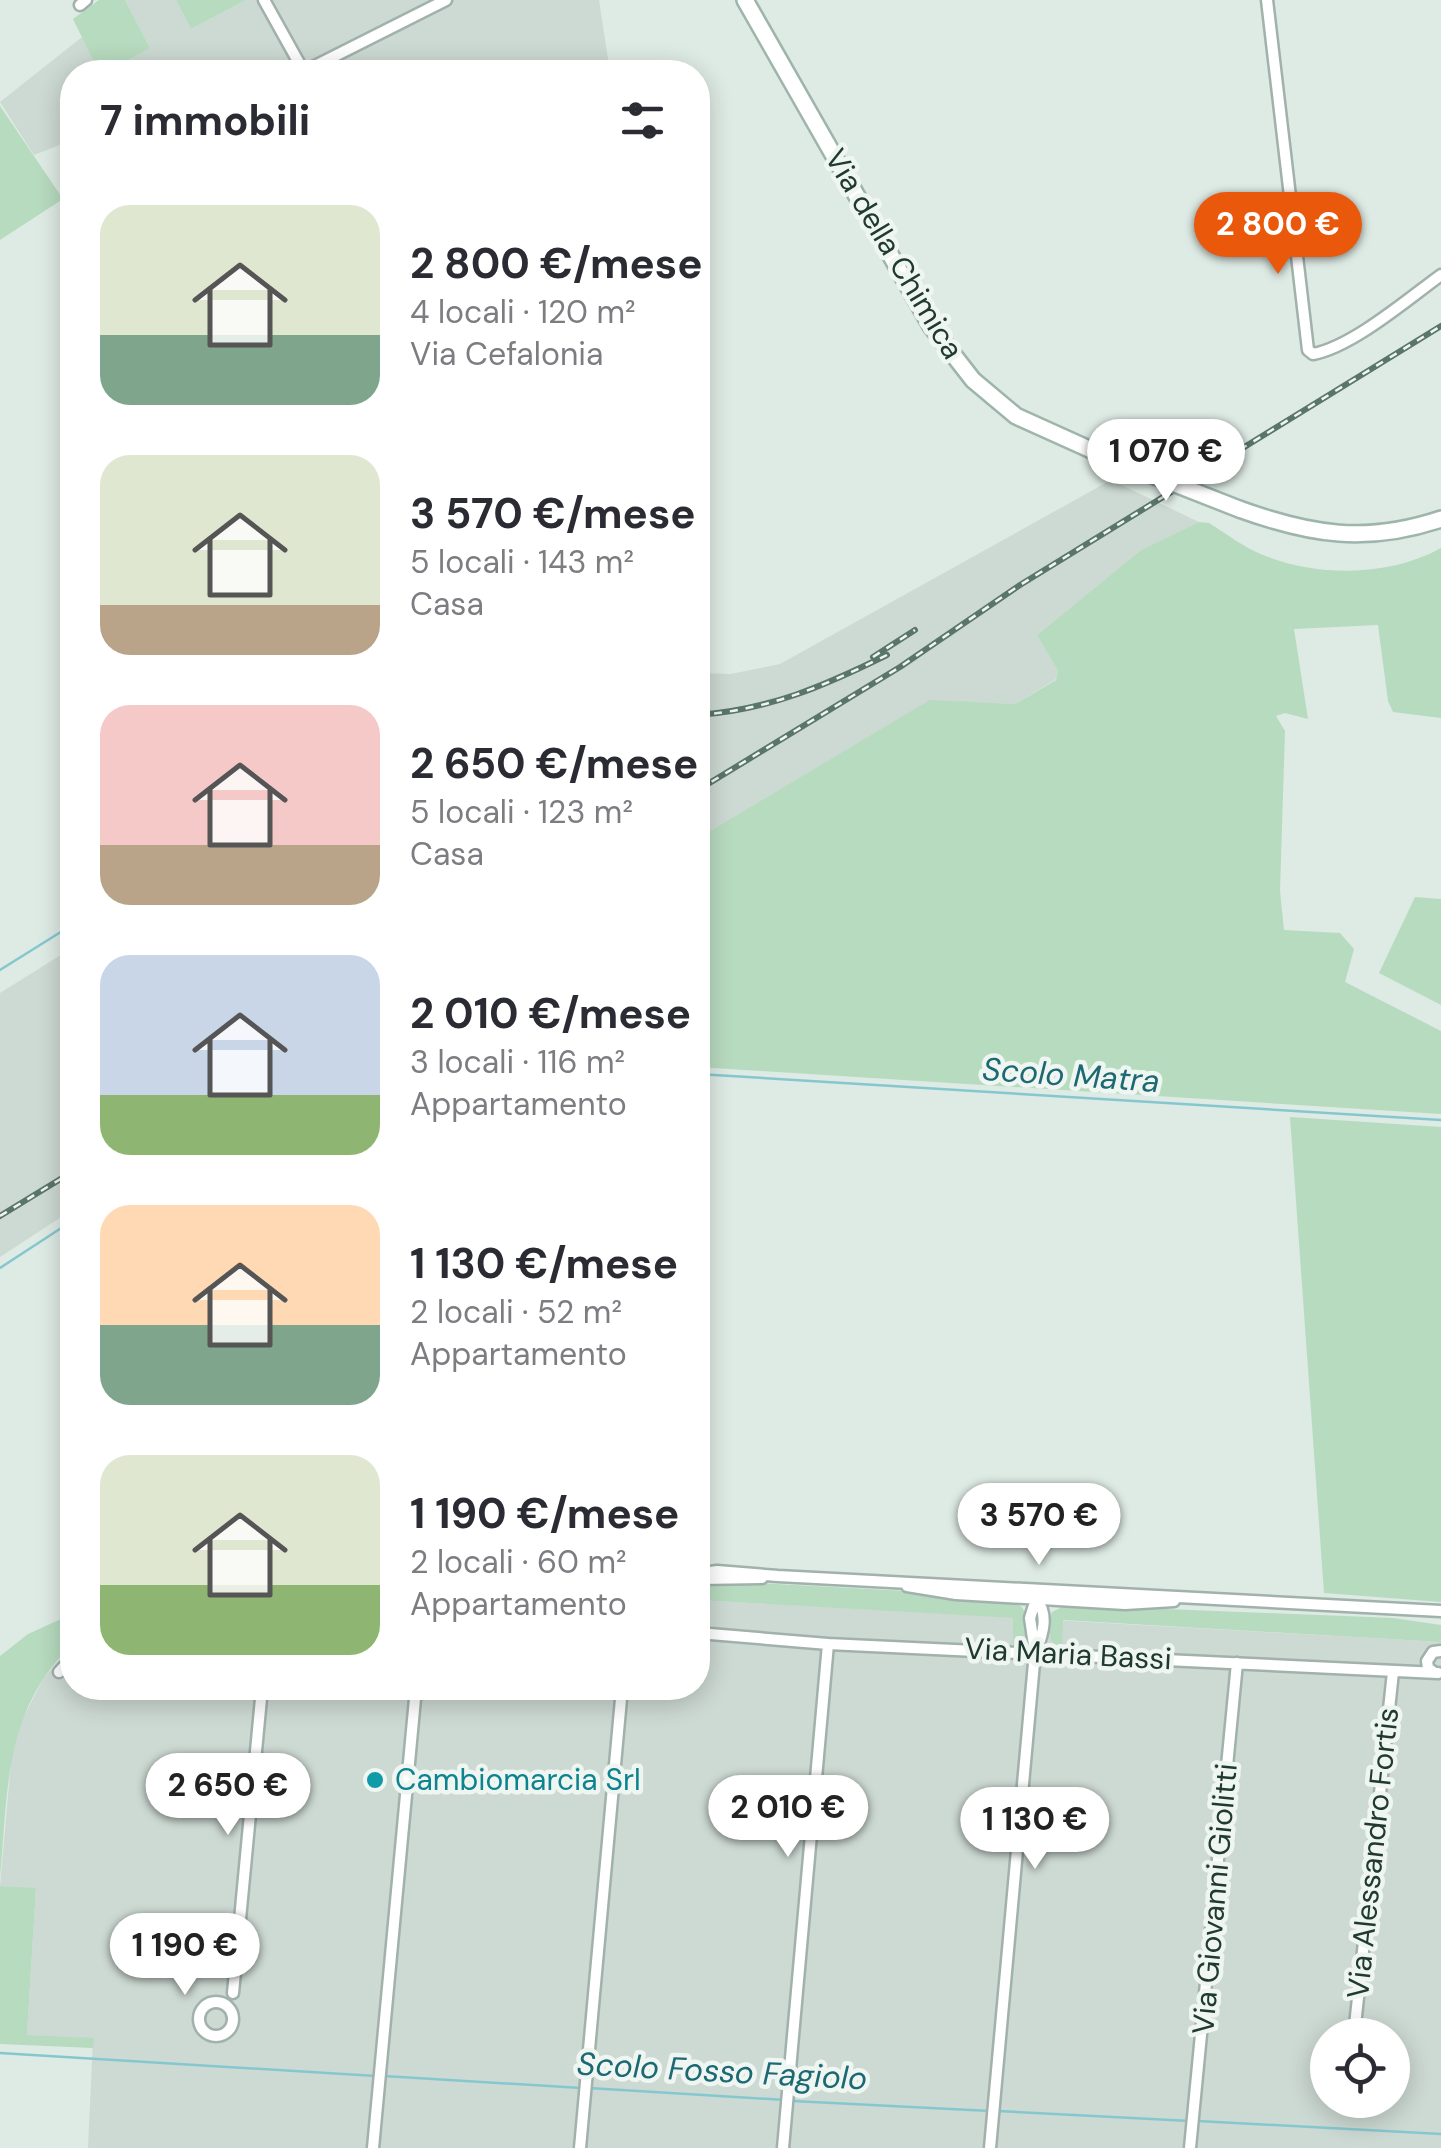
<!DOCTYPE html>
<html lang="it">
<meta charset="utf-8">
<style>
body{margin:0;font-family:"DM Sans",sans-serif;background:#f2f2f3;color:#2b2b33;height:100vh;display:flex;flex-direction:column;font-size:38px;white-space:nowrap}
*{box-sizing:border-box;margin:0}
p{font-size:32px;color:#7c7c81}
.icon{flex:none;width:55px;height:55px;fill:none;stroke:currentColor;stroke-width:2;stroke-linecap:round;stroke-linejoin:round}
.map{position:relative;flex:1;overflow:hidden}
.drawer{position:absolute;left:60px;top:60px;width:650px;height:1640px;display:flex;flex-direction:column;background:#fff;border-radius:40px;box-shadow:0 5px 25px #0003}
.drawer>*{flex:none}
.tools{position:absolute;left:1310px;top:2018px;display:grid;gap:20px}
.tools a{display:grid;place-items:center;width:100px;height:100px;border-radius:50%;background:#fff;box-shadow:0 5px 25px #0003;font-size:50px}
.price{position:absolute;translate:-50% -85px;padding:0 22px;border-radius:35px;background:#fff;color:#222;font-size:32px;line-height:65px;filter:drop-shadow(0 2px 5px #0008)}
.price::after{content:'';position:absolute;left:50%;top:60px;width:30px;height:22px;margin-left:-15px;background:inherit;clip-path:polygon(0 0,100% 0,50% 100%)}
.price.current{background:#ea580c;color:#fff}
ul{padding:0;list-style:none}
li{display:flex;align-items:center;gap:30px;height:250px;padding:0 40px}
li span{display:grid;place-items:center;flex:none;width:280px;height:200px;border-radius:30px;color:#555}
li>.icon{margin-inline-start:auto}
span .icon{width:120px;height:120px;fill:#fffc;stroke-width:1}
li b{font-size:42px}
h2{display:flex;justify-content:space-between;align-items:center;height:120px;padding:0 40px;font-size:42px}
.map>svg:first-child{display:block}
</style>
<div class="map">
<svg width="1441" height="2148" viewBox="0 0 1441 2148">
<rect width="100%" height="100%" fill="#deeae4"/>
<path fill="#cdd9d3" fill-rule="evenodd" d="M125,0H176L191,29L246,0H599L610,72H107L150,48Z
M82,37L99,72H72V140L34,155L0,102Z
M1111,480L1199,522L1141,550L1037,635L1058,671L1056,679L1015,704L930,701L698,838V673L731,674L780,664Z
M72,948V1210L0,1257V993Z
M698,1600L1441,1642V2148H88L93,2039L27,2035L36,1889L0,1886L12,1751L18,1728L43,1679L72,1645V1688H698ZM1328,2035H1392V2100H1328Z"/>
<path fill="#b7dbbf" d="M99,0H125L150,48L107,72H99L73,19Z
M176,0H246L191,29Z
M0,106L63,199L0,240Z
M1199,522L1209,523C1227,534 1243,547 1263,555C1318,577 1389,577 1441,548V718L1393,712L1388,701L1378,625L1294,629L1308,719L1285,713L1276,716L1285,731L1280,891L1284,930L1340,933L1354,949L1345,982L1441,1031V1114L698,1067V838L930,700L1015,704L1056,680L1058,671L1037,635L1141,550Z
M1415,897L1441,899V1005L1379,973Z
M1290,1117L1441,1127V1602L1324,1593Z
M758,1583L907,1591L964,1599L1009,1601L1021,1606L1027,1615L1025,1638L1013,1645V1618L698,1600V1584Z
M1066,1605L1393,1618L1441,1625V1642L1063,1620L1062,1648L1051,1641L1048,1623L1052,1612Z
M72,1614V1645C4,1709 8,1791 0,1877V1656L28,1634Z
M0,1886L36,1888L27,2035L94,2038L93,2048L0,2044Z"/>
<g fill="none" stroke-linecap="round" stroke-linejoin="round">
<path stroke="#86c7cf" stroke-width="2.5" d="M0,970L72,925
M698,1074L1441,1120
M0,1268L72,1221
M0,2053L376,2076
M384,2076L581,2088
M589,2088L785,2100
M793,2101L990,2111
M998,2111L1190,2121
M1198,2121L1441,2134"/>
<defs>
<path id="minor" d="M264,0L304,72
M1267,0L1308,350L1313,354C1352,347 1408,299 1441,275
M80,5L86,0
M303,72L446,0
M698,1574L717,1571L778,1576L1441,1611
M699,1579L762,1578
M907,1586L956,1594L1125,1604L1174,1601
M698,1633L828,1644L1438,1673
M1036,1651C1043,1634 1049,1614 1036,1599
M59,1672L72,1658
M1435,1673L1428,1668L1427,1661L1433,1652L1441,1651
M233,1993L262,1688
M199 2019a17 17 0 1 1 34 0a17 17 0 1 1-34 0Z
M1354,2035L1393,1672
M1359,2100L1369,2103L1378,2100
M373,2148L416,1688
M580,2148L622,1688
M783,2148L828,1644
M990,2148L1035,1652L1030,1618L1036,1599
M1190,2148L1237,1663"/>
<path id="secondary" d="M745,0L931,326L973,380L1016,416L1109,458
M1239,509C1311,535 1366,544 1441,519"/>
</defs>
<use href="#minor" stroke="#a1b1ab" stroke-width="15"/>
<use href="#secondary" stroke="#9eb5ac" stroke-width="20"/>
<use href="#minor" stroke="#fff" stroke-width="10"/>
<use href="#secondary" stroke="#fff" stroke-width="15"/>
<defs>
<path id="rail" d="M873,657L915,630
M698,715C769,710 824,686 887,655
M698,790L900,667L1020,585L1441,326
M0,1216L72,1172"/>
</defs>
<use href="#rail" stroke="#5a756c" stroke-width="6"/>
<use href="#rail" stroke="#eff6f2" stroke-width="2.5" stroke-dasharray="8" stroke-linecap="butt"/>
<defs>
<path id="secondary-bridge" d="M1109,458L1239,509"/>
</defs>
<use href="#secondary-bridge" stroke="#9eb5ac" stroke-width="20" stroke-linecap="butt"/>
<use href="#secondary-bridge" stroke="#fff" stroke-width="15"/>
</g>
<circle fill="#0f9aa8" stroke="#eff6f2" stroke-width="4" cx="375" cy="1780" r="10"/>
<g text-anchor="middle" stroke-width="9" stroke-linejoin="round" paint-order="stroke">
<g font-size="30" fill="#203931" stroke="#eff6f2">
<text transform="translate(894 254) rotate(59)" y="10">Via della Chimica</text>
<text transform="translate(1068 1654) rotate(3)" y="10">Via Maria Bassi</text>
<text transform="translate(1373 1853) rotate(-84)" y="10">Via Alessandro Fortis</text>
<text transform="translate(1215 1899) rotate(-85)" y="10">Via Giovanni Giolitti</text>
</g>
<g font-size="30" fill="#0d838f" stroke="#eff6f2" text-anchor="start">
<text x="395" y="1790">Cambiomarcia Srl</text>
</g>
<g font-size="32" font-style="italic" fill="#1c6873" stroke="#eff6f2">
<text transform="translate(1071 1075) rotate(4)" y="11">Scolo Matra</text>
<text transform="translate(722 2071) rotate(3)" y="11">Scolo Fosso Fagiolo</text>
</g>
</g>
</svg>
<div class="tools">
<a><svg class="icon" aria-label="locate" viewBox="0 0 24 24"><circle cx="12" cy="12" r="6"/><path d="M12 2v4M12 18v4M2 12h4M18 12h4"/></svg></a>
</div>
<b class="price current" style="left:1278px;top:277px">2 800 €</b>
<b class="price" style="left:1166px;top:504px">1 070 €</b>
<b class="price" style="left:1039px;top:1568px">3 570 €</b>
<b class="price" style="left:228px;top:1838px">2 650 €</b>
<b class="price" style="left:788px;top:1860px">2 010 €</b>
<b class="price" style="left:1035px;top:1872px">1 130 €</b>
<b class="price" style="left:185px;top:1998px">1 190 €</b>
<section class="drawer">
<h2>7 immobili<svg class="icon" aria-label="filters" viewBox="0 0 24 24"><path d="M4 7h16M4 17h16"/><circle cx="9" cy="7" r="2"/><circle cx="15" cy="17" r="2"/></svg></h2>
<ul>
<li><span style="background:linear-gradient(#dfe7d0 65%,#7fa58c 0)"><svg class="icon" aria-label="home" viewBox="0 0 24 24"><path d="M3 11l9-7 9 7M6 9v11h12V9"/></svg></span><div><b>2 800 €/mese</b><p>4 locali · 120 m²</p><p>Via Cefalonia</p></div></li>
<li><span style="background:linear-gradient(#dfe7d0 75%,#b9a48a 0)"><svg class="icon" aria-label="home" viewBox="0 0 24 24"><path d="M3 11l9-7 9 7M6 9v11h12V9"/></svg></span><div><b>3 570 €/mese</b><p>5 locali · 143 m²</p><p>Casa</p></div></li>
<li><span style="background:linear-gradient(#f6c9c9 70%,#b9a48a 0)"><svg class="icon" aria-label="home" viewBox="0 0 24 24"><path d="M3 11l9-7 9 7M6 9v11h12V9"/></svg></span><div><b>2 650 €/mese</b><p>5 locali · 123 m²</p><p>Casa</p></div></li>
<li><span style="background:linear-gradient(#c9d6e8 70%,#8fb573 0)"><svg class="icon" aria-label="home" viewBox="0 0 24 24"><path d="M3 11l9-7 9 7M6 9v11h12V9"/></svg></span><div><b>2 010 €/mese</b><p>3 locali · 116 m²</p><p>Appartamento</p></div></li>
<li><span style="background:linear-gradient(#ffd9b3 60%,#7fa58c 0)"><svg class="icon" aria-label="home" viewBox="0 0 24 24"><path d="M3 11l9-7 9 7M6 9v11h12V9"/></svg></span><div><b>1 130 €/mese</b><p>2 locali · 52 m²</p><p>Appartamento</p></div></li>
<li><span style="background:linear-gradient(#dfe7d0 65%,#8fb573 0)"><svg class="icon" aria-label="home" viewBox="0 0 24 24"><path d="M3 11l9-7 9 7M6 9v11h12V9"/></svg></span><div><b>1 190 €/mese</b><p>2 locali · 60 m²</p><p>Appartamento</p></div></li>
</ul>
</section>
</div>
